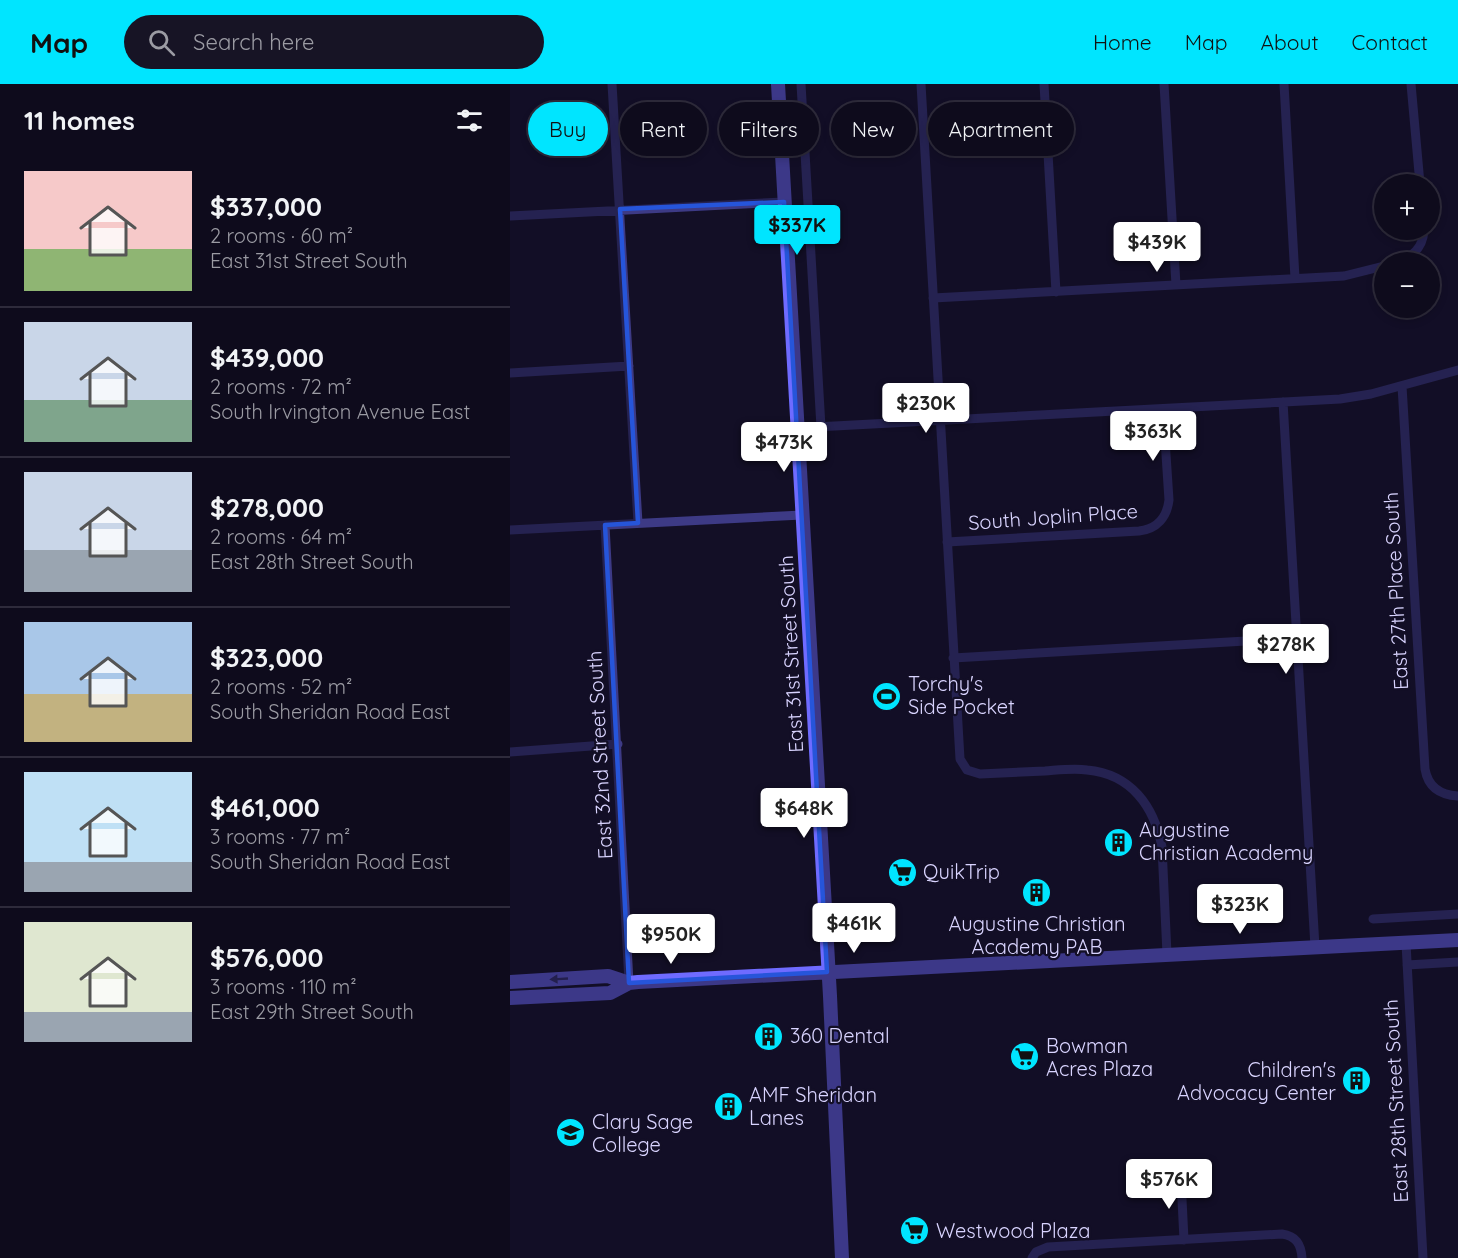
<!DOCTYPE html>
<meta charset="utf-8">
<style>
body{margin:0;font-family:Quicksand,sans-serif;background:#171425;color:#f1f3f6;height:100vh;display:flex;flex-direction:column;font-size:22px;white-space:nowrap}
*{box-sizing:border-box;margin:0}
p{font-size:20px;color:#9b9ba3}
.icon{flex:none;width:33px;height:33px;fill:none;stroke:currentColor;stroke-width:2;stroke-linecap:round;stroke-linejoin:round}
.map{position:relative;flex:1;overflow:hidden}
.side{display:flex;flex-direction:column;background:#0e0b1c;width:510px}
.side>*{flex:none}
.guide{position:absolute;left:18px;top:18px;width:570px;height:54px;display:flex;gap:12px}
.tools{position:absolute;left:864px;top:90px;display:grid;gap:12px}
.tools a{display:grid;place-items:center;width:66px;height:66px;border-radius:50%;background:#0e0b1c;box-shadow:0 3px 9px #0003,0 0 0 2px #2e2b3b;font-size:30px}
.price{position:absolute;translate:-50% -51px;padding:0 14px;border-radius:6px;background:#fff;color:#222;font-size:20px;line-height:39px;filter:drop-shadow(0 2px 3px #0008)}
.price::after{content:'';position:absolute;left:50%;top:36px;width:18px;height:14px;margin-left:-9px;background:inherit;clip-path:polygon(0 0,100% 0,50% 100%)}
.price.active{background:#00e5ff;color:#111}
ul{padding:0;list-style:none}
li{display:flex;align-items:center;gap:18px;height:150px;padding:0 24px}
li+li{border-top:2px solid #2e2b3b}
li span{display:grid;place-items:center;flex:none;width:168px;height:120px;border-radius:0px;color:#555}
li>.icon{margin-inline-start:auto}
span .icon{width:72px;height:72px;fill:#fffc;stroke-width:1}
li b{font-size:26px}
h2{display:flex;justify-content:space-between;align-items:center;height:72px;padding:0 24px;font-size:26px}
.tag{padding:0 21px;border-radius:27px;background:#0e0b1c;box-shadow:0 3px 9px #0003,0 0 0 2px #2e2b3b;font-size:21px;line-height:54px}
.tag.active{background:#00e5ff;color:#111}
header{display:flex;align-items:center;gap:36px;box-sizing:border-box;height:84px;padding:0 30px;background:#00e5ff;color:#111}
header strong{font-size:28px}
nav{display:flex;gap:33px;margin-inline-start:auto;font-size:21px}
.search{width:420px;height:54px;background:#171425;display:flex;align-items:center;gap:15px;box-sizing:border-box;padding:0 21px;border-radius:33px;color:#9b9ba3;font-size:22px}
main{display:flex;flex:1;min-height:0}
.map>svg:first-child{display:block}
</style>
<header>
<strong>Map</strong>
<div class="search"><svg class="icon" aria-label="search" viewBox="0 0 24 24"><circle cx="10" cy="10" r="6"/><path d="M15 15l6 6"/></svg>Search here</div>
<nav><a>Home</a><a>Map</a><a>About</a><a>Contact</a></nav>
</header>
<main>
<section class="side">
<h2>11 homes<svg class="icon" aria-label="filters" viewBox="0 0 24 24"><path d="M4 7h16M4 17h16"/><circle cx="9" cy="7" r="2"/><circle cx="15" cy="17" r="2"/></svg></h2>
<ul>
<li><span style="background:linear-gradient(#f6c9c9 65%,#8fb573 0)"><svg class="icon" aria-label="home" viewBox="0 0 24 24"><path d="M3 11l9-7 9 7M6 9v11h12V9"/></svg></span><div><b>$337,000</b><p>2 rooms · 60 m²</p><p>East 31st Street South</p></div></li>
<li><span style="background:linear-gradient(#c9d6e8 65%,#7fa58c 0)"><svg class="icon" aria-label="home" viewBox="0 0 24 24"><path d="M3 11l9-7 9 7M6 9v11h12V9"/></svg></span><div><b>$439,000</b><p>2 rooms · 72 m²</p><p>South Irvington Avenue East</p></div></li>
<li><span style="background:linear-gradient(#c9d6e8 65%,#9aa5b1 0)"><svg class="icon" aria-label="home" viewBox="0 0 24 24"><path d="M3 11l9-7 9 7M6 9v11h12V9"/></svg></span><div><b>$278,000</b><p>2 rooms · 64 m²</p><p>East 28th Street South</p></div></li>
<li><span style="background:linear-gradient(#a9c7e8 60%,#c2b280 0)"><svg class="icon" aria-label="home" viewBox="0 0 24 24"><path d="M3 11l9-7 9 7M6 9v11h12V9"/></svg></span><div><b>$323,000</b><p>2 rooms · 52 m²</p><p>South Sheridan Road East</p></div></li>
<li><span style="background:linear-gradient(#bfe0f5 75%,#9aa5b1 0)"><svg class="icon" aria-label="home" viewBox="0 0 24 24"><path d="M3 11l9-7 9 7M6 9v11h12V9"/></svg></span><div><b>$461,000</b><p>3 rooms · 77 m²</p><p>South Sheridan Road East</p></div></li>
<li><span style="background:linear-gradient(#dfe7d0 75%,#9aa5b1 0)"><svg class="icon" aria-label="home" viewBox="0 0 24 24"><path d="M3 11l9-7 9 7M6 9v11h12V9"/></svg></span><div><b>$576,000</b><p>3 rooms · 110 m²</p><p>East 29th Street South</p></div></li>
</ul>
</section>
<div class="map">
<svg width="948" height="1174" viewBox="0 0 948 1174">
<rect width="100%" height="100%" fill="#130f26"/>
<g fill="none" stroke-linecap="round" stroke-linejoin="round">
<path stroke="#3d3a85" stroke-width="9" d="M102,0L128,439
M291,0L311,343
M411,0L450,675L457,686L470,690C492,689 514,688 535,687C549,686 564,684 577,686C621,690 644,722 652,763L657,870
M534,0L546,208
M654,0L666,201
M774,0L785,194
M901,0L910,100
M0,132L274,118
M886,178C903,173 913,164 914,146
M423,214L834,192L874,182
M0,289L119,282
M892,302L915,685C918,703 930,711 948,712
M773,318L805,863
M287,344L830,315L861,310L948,286
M95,441L119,899
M0,446L292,431
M437,458L629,447C647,445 657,433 659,416L653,325
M443,574L787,554
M0,668L108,660
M863,835L948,830
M896,859L913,1174
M897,881L948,878
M671,1095L674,1156
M522,1174L526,1168L538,1163L772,1150C786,1152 791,1160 792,1174"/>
<path stroke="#6f6bff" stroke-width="14" d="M268,0L320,912L332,1174
M0,898L98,892L119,899L128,898L948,856
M0,914L100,909L119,899"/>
</g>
<defs><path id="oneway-solid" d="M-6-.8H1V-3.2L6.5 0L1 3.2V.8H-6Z" transform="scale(1.5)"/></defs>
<use fill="#38347d" href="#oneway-solid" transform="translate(49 895) rotate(177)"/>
<path d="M0 0H948V1174H0ZM274,118L317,888L119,899L95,441L128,439L110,125Z" fill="#130f26" fill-opacity=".55" fill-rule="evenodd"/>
<path fill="none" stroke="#2655da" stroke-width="4.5" stroke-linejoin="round" d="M274,118L317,888L119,899L95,441L128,439L110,125Z"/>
<defs>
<symbol id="stadium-disc" viewBox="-11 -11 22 22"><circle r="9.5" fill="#00e5ff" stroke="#130f26"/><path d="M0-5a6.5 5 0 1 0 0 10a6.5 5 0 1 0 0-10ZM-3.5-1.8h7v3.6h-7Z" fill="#111"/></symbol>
<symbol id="building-disc" viewBox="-11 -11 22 22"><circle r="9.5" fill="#00e5ff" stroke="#130f26"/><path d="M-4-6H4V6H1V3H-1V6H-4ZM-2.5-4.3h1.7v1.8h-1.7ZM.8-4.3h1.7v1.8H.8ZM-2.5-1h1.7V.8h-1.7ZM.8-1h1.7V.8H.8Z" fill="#111"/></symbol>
<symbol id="supermarket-disc" viewBox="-11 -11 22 22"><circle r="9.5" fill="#00e5ff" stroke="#130f26"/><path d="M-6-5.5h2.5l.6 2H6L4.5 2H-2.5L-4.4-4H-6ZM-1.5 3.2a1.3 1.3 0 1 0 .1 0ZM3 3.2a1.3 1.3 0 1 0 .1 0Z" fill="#111"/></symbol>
<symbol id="university-disc" viewBox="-11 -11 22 22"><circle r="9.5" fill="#00e5ff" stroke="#130f26"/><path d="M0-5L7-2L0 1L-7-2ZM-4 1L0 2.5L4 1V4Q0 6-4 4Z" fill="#111"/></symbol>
</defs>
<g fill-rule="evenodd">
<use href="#stadium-disc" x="360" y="596" width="33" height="33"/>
<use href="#building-disc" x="592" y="742" width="33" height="33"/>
<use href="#supermarket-disc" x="376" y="772" width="33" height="33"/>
<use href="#building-disc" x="510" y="792" width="33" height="33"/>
<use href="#building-disc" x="242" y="936" width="33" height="33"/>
<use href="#supermarket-disc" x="498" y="956" width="33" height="33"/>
<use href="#building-disc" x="830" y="980" width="33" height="33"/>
<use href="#building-disc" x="202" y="1006" width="33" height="33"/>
<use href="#university-disc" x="44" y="1032" width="33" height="33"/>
<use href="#supermarket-disc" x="388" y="1130" width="33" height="33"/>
</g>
<g text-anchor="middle" stroke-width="4.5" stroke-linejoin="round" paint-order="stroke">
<g font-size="20" fill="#d9d4ff" stroke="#130f26">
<text transform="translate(543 433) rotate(-4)" y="7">South Joplin Place</text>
<text transform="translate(886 507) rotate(-93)" y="7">East 27th Place South</text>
<text transform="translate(281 570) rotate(-93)" y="7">East 31st Street South</text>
<text transform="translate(90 671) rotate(-93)" y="7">East 32nd Street South</text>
<text transform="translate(886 1017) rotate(-93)" y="7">East 28th Street South</text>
</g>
<g font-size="20" fill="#d9d4ff" stroke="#130f26" text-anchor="start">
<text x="398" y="607">Torchy's<tspan x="398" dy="23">Side Pocket</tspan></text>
<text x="629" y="753">Augustine<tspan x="629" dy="23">Christian Academy</tspan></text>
<text x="413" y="795">QuikTrip</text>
<text x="527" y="847" text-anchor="middle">Augustine Christian<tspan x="527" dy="23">Academy PAB</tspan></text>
<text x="280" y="959">360 Dental</text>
<text x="536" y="969">Bowman<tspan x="536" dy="23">Acres Plaza</tspan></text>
<text x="826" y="993" text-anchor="end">Children's<tspan x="826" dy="23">Advocacy Center</tspan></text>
<text x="239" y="1018">AMF Sheridan<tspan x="239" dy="23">Lanes</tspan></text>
<text x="82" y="1045">Clary Sage<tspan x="82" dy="23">College</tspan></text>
<text x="426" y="1154">Westwood Plaza</text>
</g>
</g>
</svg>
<div class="tools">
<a>+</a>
<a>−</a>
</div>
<b class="price active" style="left:287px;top:172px">$337K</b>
<b class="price" style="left:647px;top:189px">$439K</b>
<b class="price" style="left:416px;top:350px">$230K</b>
<b class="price" style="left:643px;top:378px">$363K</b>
<b class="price" style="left:274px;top:389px">$473K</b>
<b class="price" style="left:776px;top:591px">$278K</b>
<b class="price" style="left:294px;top:755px">$648K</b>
<b class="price" style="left:730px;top:851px">$323K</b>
<b class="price" style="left:344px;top:870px">$461K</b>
<b class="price" style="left:161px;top:881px">$950K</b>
<b class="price" style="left:659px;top:1126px">$576K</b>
<div class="guide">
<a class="tag active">Buy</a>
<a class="tag">Rent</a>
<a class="tag">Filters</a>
<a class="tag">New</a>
<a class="tag">Apartment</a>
</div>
</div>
</main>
